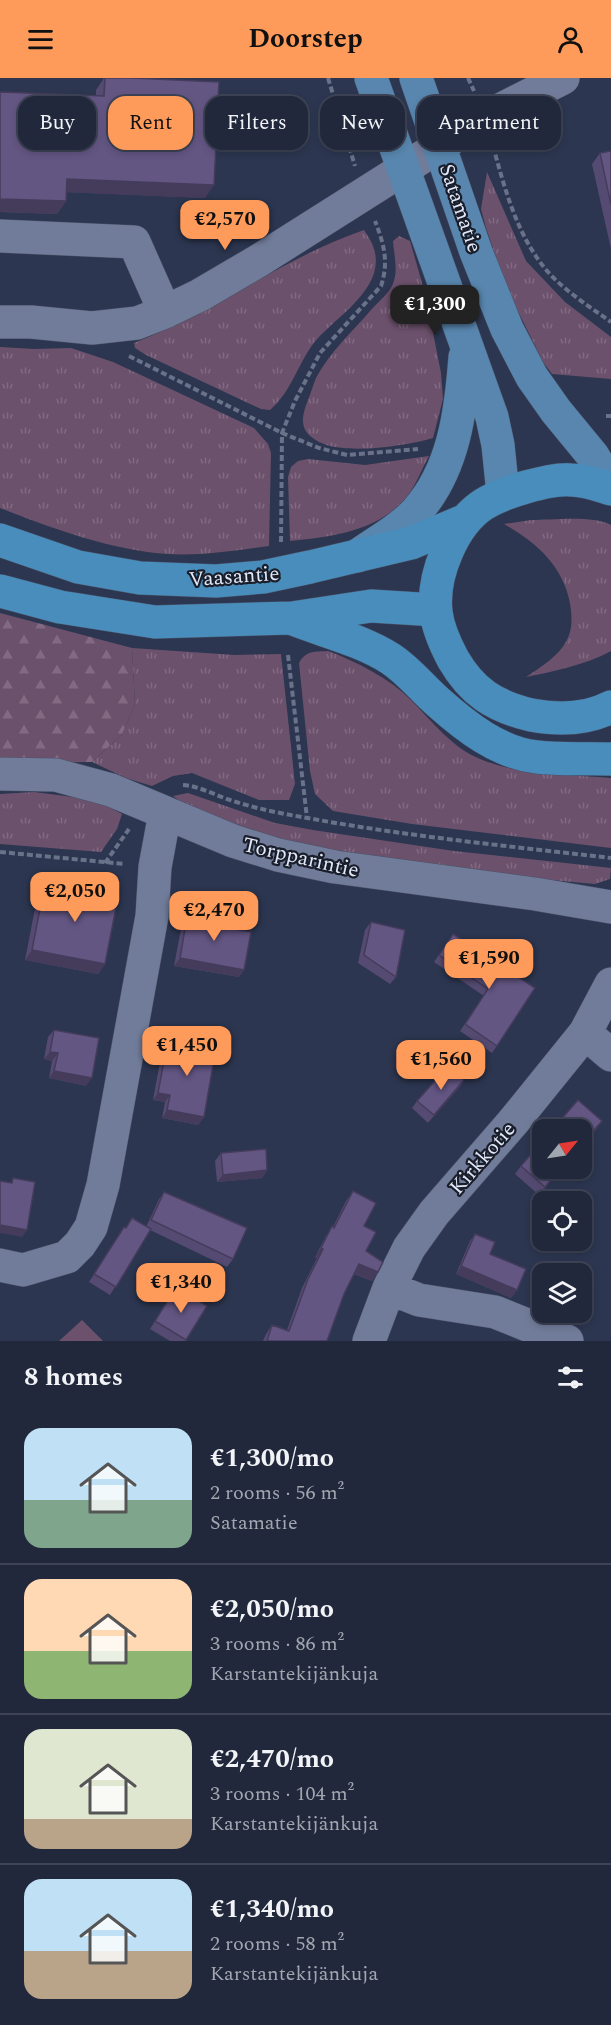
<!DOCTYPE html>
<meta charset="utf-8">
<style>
body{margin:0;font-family:Spectral,serif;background:#293043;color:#f1f3f6;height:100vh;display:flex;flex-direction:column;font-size:22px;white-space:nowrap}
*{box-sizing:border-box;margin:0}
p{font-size:20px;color:#a2a6af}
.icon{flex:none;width:33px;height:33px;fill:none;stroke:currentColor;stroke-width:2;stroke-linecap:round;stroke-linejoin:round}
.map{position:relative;height:1263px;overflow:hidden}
.drawer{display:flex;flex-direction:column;background:#21283c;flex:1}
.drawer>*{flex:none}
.banner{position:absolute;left:18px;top:18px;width:576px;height:54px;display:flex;gap:12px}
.needle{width:39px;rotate:60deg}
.tools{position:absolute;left:532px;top:1041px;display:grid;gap:12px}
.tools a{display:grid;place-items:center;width:60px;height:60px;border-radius:12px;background:#21283c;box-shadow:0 3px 9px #0003,0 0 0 2px #3e4456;font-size:30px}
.price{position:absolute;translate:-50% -51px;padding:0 14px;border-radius:12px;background:#ff9b5a;color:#111;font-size:20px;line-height:39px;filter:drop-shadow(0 2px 3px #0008)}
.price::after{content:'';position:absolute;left:50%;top:36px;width:18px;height:14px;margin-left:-9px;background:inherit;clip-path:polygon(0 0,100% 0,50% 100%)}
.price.on{background:#222;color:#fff}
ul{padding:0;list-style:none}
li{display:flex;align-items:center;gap:18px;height:150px;padding:0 24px}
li+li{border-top:2px solid #3e4456}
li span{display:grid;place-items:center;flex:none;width:168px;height:120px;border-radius:18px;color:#555}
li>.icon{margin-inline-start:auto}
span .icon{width:72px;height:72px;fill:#fffc;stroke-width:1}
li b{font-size:26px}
h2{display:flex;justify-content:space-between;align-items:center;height:72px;padding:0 24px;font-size:26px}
.chip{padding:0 21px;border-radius:18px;background:#21283c;box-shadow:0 3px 9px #0003,0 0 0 2px #3e4456;font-size:21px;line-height:54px}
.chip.on{background:#ff9b5a;color:#111}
header{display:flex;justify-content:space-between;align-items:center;height:78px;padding:0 24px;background:#ff9b5a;color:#111;font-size:27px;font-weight:700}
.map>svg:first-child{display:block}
</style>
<header><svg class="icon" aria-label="menu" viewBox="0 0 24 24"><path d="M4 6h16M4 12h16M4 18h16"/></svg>Doorstep<svg class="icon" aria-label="person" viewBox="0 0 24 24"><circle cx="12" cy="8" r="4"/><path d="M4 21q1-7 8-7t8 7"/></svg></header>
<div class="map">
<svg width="611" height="1263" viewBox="0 0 611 1263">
<defs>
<pattern id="grass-tufts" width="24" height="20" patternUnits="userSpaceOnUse" patternTransform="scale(1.5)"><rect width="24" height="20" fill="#6c516c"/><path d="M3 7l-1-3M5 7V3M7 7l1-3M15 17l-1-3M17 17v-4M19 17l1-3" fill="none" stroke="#816a82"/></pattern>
<pattern id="forest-firs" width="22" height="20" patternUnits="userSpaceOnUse" patternTransform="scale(1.5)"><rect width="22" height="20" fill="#6c516c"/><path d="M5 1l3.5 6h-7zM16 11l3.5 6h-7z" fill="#816a82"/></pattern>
</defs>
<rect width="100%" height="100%" fill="#2c3650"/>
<path fill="url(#grass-tufts)" d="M487,94L526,183L565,224L611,259V301L552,296L543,284L506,209L486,150L481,131Z
M364,152C367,157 371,162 373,168C389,210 334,239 313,266C297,288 291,314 270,332L261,331L146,277L135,270L134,265C213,234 283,180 364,152Z
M399,158L410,163L426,219L441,295L443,321L433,360C406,368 350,376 324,366C299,356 300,342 308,322C311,315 313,307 316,300C330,274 352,254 371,232C377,225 388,216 392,208C399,193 394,178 393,163Z
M0,269L34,271L71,270L113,284L254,350L268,366L271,375L269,468C236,472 202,478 168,476C114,473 51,450 0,430Z
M429,378C422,390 417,405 409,416C381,453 332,459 290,463L288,399L291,389L298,383L308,381L365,387Z
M531,442C553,442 593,437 611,447V573C585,587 555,593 526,599C541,589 559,578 567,562C573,550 572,538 570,525C563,488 536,464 504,446Z
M132,570L235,577L281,576L295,706L289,722H259L192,695L173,698L152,708L126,700L92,684L122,657L135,626Z
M328,573C357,584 389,600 411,622C432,643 451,669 480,681C521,698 568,696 611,700V770L412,746L333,733L315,716L310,693L299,585C306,572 315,574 328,573Z
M34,714L96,722L122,736L117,751L101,774L0,766V716Z
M188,715L275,745L313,752L454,773L611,790L610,801L595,806L494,797L328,772L260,756L184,726L173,718Z"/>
<path fill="url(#forest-firs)" d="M0,535L132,570L135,626L122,657L92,684L0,685Z"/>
<path fill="#6c516c" d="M82,1242L103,1263H59Z"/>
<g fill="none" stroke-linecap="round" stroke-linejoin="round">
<defs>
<path id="minor" d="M0,158L134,164L165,234
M0,244H31L92,250L137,245L165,234L200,217L258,183L484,40L563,0
M0,696L56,697L111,712L233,763L278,777L335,789L535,816L611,829
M585,955L611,977
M0,1187L23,1192L67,1179L80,1166L91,1149L103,1107L152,838L155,789L165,735
M389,1210L419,1222L495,1234L567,1263
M369,1263L389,1210L409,1170L434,1135L513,1044L585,955L611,906"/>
<path id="major" d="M371,0L492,339L498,367L503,416
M416,0L476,174L507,251L532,299L556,333L593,378L611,408
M357,478C376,464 400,452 416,434C454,392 461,333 465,279"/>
<path id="highway" d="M611,411C598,407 585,402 571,402C556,401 541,405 526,409C512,413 497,418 484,426C453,446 432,497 436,534C438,551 445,566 453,581C472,614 494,628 531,637C558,642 586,642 611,629
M0,462L78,489L140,500L216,503L263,499L310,489L411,465L466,442
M0,513L60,529L155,544L292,540L371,528L436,532
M293,541C326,554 361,562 391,581C409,593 422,610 438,624C466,649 499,675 537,679C561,682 587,680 611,681"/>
</defs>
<use href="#minor" stroke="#4a5268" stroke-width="34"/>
<use href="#major" stroke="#4a5268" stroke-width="34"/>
<use href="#highway" stroke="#4a5268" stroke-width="34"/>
<path stroke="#697289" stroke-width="4" stroke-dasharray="6 3" stroke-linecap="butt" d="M328,0L355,88
M468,0L474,13
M493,68C504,108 515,150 540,184C558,209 586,226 611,244
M129,278L282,355L319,370L347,377L418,371
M606,338H611
M281,464L282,355L295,323L320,275L381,208C389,184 384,166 375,143
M288,577L307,740
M183,707C199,708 215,717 230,722C254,730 278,735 302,739C404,758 508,768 611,780
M0,774L125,786
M105,785L129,751"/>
<use href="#minor" stroke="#717c9a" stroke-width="33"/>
<use href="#major" stroke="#5886ae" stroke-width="33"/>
<use href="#highway" stroke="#488dbb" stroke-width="33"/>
</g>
<path fill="#554a71" d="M104,0H132L205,120L67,114L66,123L57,136L0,134V14L96,18V12Z
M611,73V171L592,86L600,75Z
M45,805L105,886L98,896L25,882L38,815Z
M188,833L244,892L239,899L174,888L183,840Z
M371,844L396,899L390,906L358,885L365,852Z
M453,856L535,910L492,975L460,953L484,918L434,884Z
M54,952L86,1008L49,1000L52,983L44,981L48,959Z
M168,961L204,1039L198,1047L162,1040L165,1024L153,1022L163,968Z
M464,1002L459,1010L428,1045L412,1030L417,1023Z
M221,1075L267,1092L262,1100L217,1104L215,1083Z
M521,1088L562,1090L539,1117L515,1096Z
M353,1113L364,1148L366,1173L378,1194L372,1203L354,1196L344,1216L327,1263H263L266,1256L272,1247L287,1252L302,1210L317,1180L315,1179L326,1158L333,1149L346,1123Z
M164,1114L233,1181L227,1189L150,1152L110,1217L89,1204L124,1149L126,1150L132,1140L146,1149L159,1121Z
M475,1156L517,1212L511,1220L456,1196L470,1163Z
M176,1209L207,1228L186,1263H170L150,1251Z"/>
<path fill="#453c5c" d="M67,101L214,107L205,120L58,114Z
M0,121L66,123L57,136L0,134Z
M32,872L105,886L98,896L25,882Z
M180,880L244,892L239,899L174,888Z
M50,974L58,975L52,983L44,981Z
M54,993L92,1000L86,1008L49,1000Z
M464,1002L459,1010L428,1045L434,1037Z
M158,1015L170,1017L165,1024L153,1022Z
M167,1032L204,1039L198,1047L162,1040Z
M602,1043L597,1051L582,1068V1066Z
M561,1090H562L539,1117L545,1109Z
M267,1092L262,1100L217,1104L223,1097Z
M0,1147L27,1152L22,1159L0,1155Z
M321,1170L323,1171L317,1180L315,1179Z
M359,1186L378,1194L372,1203L353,1195Z
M461,1188L517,1212L511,1220L456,1196Z"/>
<path fill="#635683" stroke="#453c5c" stroke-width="1.5" d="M105,0H132L219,4L214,107L67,101L66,123L0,121V14L104,18Z
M611,73V127L600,75Z
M45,805L118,819L105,886L32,872Z
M188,833L224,839L222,849L251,854L244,892L180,880Z
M371,844L405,852L396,899L364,877Z
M453,856L535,910L497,968L465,946L488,911L439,877Z
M54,952L99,960L92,1000L54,993L58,975L50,974Z
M168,961L216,970L204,1039L167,1032L170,1017L158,1015Z
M448,988L464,1002L434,1037L417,1023Z
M578,1022L602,1043L582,1066V1052H552Z
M543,1062V1090H561L545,1109L521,1088Z
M266,1071L267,1092L223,1097L221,1075Z
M13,1100L35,1104L27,1152L0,1147V1103L12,1105Z
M353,1113L376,1125L364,1148L376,1154L366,1173L383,1184L378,1194L359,1186L344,1216L327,1263H267L272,1247L289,1253L308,1201L323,1171L321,1170L332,1148L334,1150Z
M164,1114L247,1150L233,1181L151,1142Z
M132,1140L151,1151L116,1209L94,1196L124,1149L126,1150Z
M475,1156L495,1164L490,1176L526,1191L517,1212L461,1188Z
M176,1209L207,1228L186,1262L155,1243Z"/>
<g text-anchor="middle" stroke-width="4.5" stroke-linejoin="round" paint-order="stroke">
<g font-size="21" fill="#e1e8f9" stroke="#191e2a">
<text transform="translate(461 130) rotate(71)" y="7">Satamatie</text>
<text transform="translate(234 498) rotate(-4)" y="7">Vaasantie</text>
<text transform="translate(301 779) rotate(13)" y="7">Torpparintie</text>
<text transform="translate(482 1080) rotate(-49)" y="7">Kirkkotie</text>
</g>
</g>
</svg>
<div class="tools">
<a><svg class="needle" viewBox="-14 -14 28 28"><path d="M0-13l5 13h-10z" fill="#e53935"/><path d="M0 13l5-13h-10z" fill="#a2a6af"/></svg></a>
<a><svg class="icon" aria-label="locate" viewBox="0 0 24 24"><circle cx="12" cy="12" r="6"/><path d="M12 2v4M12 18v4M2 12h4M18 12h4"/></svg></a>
<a><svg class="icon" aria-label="layers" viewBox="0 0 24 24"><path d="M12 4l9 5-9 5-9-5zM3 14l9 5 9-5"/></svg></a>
</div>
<b class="price" style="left:225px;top:173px">€2,570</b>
<b class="price on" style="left:435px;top:258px">€1,300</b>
<b class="price" style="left:75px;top:845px">€2,050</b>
<b class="price" style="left:214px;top:864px">€2,470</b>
<b class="price" style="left:489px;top:912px">€1,590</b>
<b class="price" style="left:187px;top:999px">€1,450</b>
<b class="price" style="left:441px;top:1013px">€1,560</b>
<b class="price" style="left:181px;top:1236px">€1,340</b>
<div class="banner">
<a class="chip">Buy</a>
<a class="chip on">Rent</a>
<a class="chip">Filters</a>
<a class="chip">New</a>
<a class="chip">Apartment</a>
</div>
</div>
<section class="drawer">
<h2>8 homes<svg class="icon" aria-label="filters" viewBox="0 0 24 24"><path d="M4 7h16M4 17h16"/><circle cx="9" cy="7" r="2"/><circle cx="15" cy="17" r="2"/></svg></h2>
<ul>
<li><span style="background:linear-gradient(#bfe0f5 60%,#7fa58c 0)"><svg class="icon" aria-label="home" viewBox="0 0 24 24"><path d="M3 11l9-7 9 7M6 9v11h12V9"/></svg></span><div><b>€1,300/mo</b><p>2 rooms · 56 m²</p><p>Satamatie</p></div></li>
<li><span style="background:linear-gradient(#ffd9b3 60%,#8fb573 0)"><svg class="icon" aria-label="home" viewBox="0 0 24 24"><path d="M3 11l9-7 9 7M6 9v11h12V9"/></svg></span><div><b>€2,050/mo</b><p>3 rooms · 86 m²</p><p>Karstantekijänkuja</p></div></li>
<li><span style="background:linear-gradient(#dfe7d0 75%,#b9a48a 0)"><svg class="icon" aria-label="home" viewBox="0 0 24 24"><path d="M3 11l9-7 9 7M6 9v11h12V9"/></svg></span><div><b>€2,470/mo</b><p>3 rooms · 104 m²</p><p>Karstantekijänkuja</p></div></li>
<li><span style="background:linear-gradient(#bfe0f5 60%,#b9a48a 0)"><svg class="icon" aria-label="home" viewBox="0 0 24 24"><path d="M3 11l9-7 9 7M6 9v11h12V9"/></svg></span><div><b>€1,340/mo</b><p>2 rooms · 58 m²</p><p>Karstantekijänkuja</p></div></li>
</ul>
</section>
